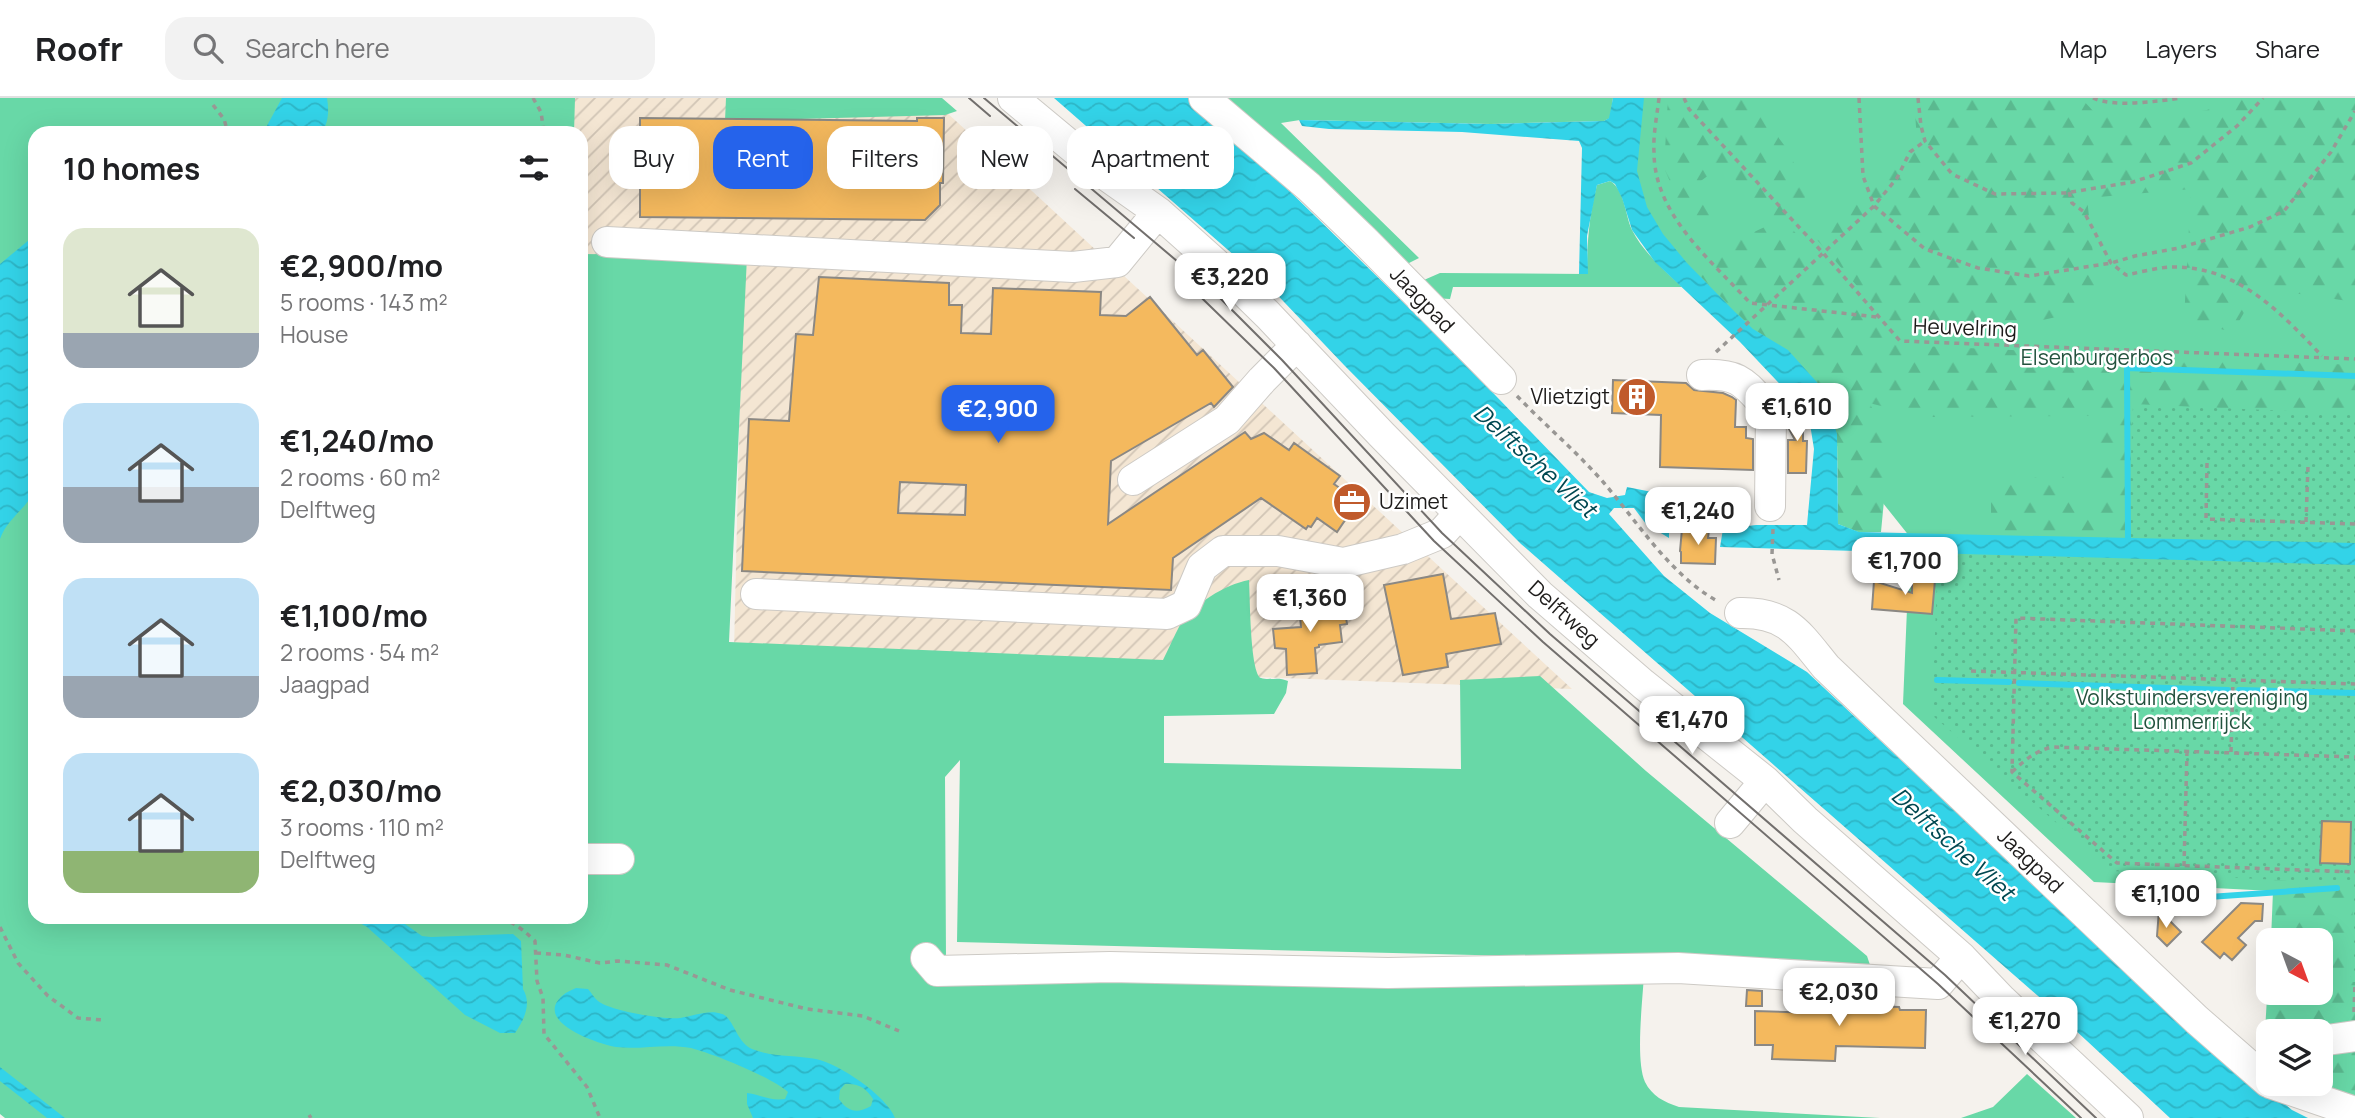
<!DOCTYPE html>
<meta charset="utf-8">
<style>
body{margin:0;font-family:Manrope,sans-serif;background:#f2f2f2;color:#202124;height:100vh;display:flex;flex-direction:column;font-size:26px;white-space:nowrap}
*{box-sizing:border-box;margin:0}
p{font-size:23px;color:#757577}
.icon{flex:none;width:38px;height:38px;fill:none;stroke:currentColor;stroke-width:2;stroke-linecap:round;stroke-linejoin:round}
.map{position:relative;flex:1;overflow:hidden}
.side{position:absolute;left:28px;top:28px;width:560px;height:798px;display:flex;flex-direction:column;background:#fff;border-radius:21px;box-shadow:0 7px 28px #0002}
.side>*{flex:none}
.hud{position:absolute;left:609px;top:28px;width:665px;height:63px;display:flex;gap:14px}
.needle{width:46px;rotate:139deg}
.fabs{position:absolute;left:2256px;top:830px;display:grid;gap:14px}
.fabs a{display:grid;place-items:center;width:77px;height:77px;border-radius:14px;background:#fff;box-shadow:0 7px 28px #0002;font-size:35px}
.price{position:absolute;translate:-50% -60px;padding:0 16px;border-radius:14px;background:#fff;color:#222;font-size:23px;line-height:46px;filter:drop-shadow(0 2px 4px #0008)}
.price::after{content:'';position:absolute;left:50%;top:42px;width:21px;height:16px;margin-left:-10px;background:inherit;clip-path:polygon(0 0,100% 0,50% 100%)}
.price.selected{background:#2563eb;color:#fff}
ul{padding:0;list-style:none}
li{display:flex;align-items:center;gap:21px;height:175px;padding:0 35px}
li span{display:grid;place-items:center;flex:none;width:196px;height:140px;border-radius:21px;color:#555}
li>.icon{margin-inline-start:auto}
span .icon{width:84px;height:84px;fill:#fffc;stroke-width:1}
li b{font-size:30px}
h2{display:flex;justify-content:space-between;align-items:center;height:84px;padding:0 35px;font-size:30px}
.pill{padding:0 24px;border-radius:21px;background:#fff;box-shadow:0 7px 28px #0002;font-size:24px;line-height:63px}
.pill.selected{background:#2563eb;color:#fff}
header{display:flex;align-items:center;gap:42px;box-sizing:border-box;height:98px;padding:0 35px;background:#fff;border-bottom:2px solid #e0e0e0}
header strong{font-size:33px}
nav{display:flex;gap:38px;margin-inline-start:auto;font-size:24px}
.search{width:490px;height:63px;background:#f2f2f2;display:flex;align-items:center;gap:18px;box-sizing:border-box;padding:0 24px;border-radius:21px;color:#757577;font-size:26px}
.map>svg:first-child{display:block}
</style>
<header>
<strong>Roofr</strong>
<div class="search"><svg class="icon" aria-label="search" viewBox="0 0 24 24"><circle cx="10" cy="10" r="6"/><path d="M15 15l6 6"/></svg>Search here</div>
<nav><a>Map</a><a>Layers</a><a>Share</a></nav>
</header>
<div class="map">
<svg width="2355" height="1020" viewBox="0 0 2355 1020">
<defs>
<pattern id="industrial-furrows" width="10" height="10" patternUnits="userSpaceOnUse" patternTransform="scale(1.75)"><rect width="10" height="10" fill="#f4e6d3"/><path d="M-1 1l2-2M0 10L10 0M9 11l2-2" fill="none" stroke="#d1c5b5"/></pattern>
<pattern id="forest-firs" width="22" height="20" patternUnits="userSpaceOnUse" patternTransform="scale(1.75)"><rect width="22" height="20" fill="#68d8a7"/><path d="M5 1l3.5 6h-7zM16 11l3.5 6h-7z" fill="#5ab98f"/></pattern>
<pattern id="garden-dots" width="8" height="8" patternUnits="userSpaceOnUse" patternTransform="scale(1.75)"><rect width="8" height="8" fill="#68d8a7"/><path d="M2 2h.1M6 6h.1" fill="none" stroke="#5ab98f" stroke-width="1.8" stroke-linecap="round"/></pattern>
<pattern id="water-waves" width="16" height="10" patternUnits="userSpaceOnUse" patternTransform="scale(1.75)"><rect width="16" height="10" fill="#33d3e8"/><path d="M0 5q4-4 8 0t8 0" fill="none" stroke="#2db5c6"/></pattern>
</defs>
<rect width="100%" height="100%" fill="#f5f2ed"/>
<path fill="url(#industrial-furrows)" d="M554,0H931L1572,591L1153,575L734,553L743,170L581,166V35H554Z"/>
<path fill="#68d8a7" d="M0,0H575L574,35H35V819H581V156L747,158L729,544L1163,562C1169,550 1174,538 1180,527C1195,505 1224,487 1249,482C1250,496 1250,576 1261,580C1270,583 1277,578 1288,583L1286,595L1274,616L1164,618V665L1461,671L1460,582L1540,578L1646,673L1867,858L1870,867L957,844L960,662L945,679L946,862L1644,875C1643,901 1635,961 1645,984C1652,998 1664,1004 1679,1009L1880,1020H5L0,1016Z
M726,0H942L957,13L945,17L725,23Z
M1218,0H1613L1610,20L1604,23L1491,26L1300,22L1281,25L1419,160L1401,169Z
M1631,0H2355V1003L2320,985V933H2268V971L2263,968L2268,882V894H2320V842H2271L2273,793L2094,784L1903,606L1910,439L1800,301L1683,173L1626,88Z
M1610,83C1625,92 1625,117 1632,132C1643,154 1664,172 1682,189H1453L1450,201L1433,200L1417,185L1440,175L1587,176C1587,146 1589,117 1597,87Z
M2027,976L2076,1020H1961L1993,1009Z"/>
<path fill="url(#forest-firs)" d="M1668,0H1749L1790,55L1806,97L1792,131L1865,213L1898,247L2355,267V316L2134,307L2131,441L1991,437V391L2061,373L2077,414H2101L2095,318L1926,319L1869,305L1884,329L1887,371L1881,434H1858L1838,426L1837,336L1823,291L1788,252L1753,231L1687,165L1769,127L1724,66L1698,85L1715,133L1687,122L1664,70Z
M1914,0H2081L2094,14L2133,19L2174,18L2207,12L2233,0H2355V204L2258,190L2233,234L2184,222L2191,91L2087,100L2097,193L2066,217L2004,230L1902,236L1896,233L1812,136L1888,67L1917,43Z
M2268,781L2354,786L2350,883L2355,884V999L2310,985H2320V933H2268L2271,894H2320V842H2274L2277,789Z"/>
<path fill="url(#garden-dots)" d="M2133,306L2355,316V884H2350L2354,786L2112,773L1932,617L1938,455L2131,461V441H2128Z"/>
<path fill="url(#water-waves)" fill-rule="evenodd" d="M282,0H327C329,12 329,25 321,35H263Z
M1054,0H1189L1231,36L1438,238L1589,394L1607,400L1625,397L1627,389L1652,394L1719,395L1718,410L1656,411L1655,414L1669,431V440L1646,426L1634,410H1614L1609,416L1664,478L1710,515L1807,574L2111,859L2292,1012L2308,1020H2170L2045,904L1521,446L1344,267L1267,186Z
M1613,0H1644L1637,73L1647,109L1663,136L1687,165L1735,214L1753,231L1788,252L1823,291L1837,336L1838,426L1859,434L2355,445V467L1720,449L1723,431L1756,427H1807L1814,351L1810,326L1791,298L1740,244L1655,164L1632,132L1622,100L1615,86L1610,83L1597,87L1587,138L1588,176H1579L1582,50L1579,43L1462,34L1329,31L1302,28L1299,22L1491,26L1604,23L1609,20Z
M35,137V392C26,411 7,421 0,441V166Z
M349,819H395L422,838L431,839L513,836L521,843L523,891C532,906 524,922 515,935H500L465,917L367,829Z
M576,890L588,891C591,894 594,900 598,903C610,913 665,922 680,920C694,918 709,911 722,916C733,919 737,945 752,951C772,959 795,957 816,961C839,966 886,997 895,1020H753L747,1006V995C762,997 769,1003 785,1001L788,994C771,979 714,956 691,950C666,945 640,952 616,949C598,946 533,924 562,898C566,894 572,892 576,890ZM845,986C859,985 866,990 873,1001L871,1008C857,1016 848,1014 839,1001L840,992Z
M0,969L65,1020H47L0,983Z"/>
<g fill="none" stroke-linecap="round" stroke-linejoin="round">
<path stroke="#33d3e8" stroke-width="6" d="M2128,441L2127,270L2355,278
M1937,582L2009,584
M2019,585L2228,592
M2239,592L2355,595
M2123,805L2337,790"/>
</g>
<path fill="#f4b95e" stroke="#8b8883" stroke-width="2" fill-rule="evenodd" d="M640,20L917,23V20H944L943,85H940V107L925,122L640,119Z
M819,179L949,185V207H962L961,235L991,236L993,190L1101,194L1100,217L1126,218L1150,199L1197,257L1203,252L1233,289L1214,309L1211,305L1111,363L1108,426L1245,334L1251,341L1264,335L1289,352L1294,345L1340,378L1334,386L1358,403L1337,434L1317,420L1311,429L1308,428L1306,431L1261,400L1173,460L1171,492L742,473L749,321L789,323L796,236L813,237ZM900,384L966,387L965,417L898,415Z
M1613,282L1686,285L1694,292L1723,295L1732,299L1736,302L1735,329H1746V340L1753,341V372L1660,369L1661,317L1612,315Z
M1794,311L1800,312L1803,316V343H1807L1806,375H1788V342H1795L1788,329V312Z
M1682,431L1709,432L1708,440H1716L1715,466L1681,465V454L1680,453Z
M1443,476L1451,521L1495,515L1501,546L1446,556L1448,569L1403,577L1384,487Z
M1912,480L1935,482L1932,516L1872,511L1874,483L1912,495Z
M1314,496L1315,508L1344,505L1347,526L1340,527L1342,544L1319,547V549L1315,550L1317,575L1287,577L1286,551L1275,550L1273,531L1301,529L1298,498Z
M2322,723L2351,724L2350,766L2320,765Z
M2241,805L2263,806L2262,823H2255L2238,840L2246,847L2232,862L2224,855L2220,860L2202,844Z
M2159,812L2181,834L2167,848L2157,838Z
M1747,892L1762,893V908H1746Z
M1817,896L1874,900L1873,908L1899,909L1900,912H1926L1925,950L1836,948L1835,963L1772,961L1773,947H1755V913L1816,915Z"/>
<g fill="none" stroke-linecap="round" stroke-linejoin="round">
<defs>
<path id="minor" d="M1013,0L1107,78L1158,114L1215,165L1268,217L1382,337L1540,497L1643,586L1765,683L1805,722L1961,859L2002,902L2128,1020
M1204,0L1309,89L1365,143L1501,281
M607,144L1073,169L1117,164L1158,114
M1702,277C1743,275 1745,287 1771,314L1770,408
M1133,382L1227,322L1262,282L1297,247
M756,496L1167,516L1186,507L1202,469L1223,453H1278L1343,465L1403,451L1442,435L1459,416
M1740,515C1787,514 1799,536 1826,569L2197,922L2268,984
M1730,725L1765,683
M581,761H619
M926,860L937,873L1110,869L1388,875L1678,870L1938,886L1961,859
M2320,943L2355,938
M2270,985L2355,1014"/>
</defs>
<use href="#minor" stroke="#cdcac5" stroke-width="32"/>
<path stroke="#999794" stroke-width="3.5" stroke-dasharray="5 5" stroke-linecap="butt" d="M533,0L541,14L544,35
M1659,0C1657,18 1653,36 1654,54C1654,117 1711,162 1750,205L1877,219
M1684,0L1689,11L1824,156L1900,243L2355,261
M1859,0L1863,78L1874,108L1925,151L1978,170L2029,178L2111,165L2135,158L2179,150L2250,129L2284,113L2331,54L2355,13
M1918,0L1921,28L1925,43L1952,76L1995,96L2065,95L2133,84L2191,65L2237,28L2263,0
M2093,0C2115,10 2158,3 2182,0
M213,7L224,21L228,35
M2069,94L2072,105L2084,114L2111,165L2126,177C2141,174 2159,169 2174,169C2239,169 2281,215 2322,258
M1716,254L1874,108L1897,80L1910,54L1925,43
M1517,298C1545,327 1577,354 1604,385C1639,426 1671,478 1719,504
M2207,365L2206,421L2355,426
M2306,424L2308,367
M1773,431L1772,456L1779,482
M2355,533L2016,520L2012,674L2117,765L2355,774
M1971,573L2355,586
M2231,654L2233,582
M2012,674C2025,662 2035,653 2052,649L2355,659
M2184,768L2187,653
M436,819C452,827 465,824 481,819
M491,819C511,821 520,829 535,843L537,883L543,900L544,936L587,989L600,1020
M0,829L18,865L48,898L78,920L103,922
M536,855L564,857L600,865L618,863L667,867L730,892L807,911L863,918L899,933
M2354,914L2355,885
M309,1017L311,1020"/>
<use href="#minor" stroke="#fff" stroke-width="30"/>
<path stroke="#726f6d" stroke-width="2" d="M969,0L990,18
M984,0L1216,196L1282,262L1442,435L1550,536L1945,877L2096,1020
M1075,91L1134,140
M1177,176L1274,270L1434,443L1543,544L1938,886L2081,1020"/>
</g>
<defs>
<symbol id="building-disc" viewBox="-11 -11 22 22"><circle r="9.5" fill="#c05a2b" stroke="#fff"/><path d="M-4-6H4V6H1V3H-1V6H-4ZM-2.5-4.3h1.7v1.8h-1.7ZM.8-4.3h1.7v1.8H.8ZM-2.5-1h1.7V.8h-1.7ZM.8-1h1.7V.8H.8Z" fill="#fff"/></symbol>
<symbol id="office-disc" viewBox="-11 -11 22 22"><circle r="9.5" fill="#c05a2b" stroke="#fff"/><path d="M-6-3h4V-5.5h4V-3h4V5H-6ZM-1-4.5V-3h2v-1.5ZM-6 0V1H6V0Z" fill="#fff"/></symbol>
</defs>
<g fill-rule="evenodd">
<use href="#building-disc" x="1615" y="277" width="44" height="44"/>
<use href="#office-disc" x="1330" y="382" width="44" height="44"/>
</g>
<g text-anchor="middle" stroke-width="5" stroke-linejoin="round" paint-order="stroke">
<g font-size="21" fill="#1d1b1a" stroke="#fff">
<text transform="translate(1422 202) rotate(46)" y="7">Jaagpad</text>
<text transform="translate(1965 230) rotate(2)" y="7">Heuvelring</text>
<text transform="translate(1564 516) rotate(42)" y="7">Delftweg</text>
<text transform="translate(2030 763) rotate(44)" y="7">Jaagpad</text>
</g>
<g font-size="21" fill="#23523e" stroke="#fff">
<text x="2097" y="267">Elsenburgerbos</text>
<text x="2192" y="607">Volkstuindersvereniging<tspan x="2192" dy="24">Lommerrijck</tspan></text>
</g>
<g font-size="21" fill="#1d1b1a" stroke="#fff" text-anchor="end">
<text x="1610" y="306">Vlietzigt</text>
<text x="1379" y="411" text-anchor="start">Uzimet</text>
</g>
<g font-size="23" font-style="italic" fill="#014851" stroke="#fff">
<text transform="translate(1535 363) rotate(42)" y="8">Delftsche Vliet</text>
<text transform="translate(1953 746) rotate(42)" y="8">Delftsche Vliet</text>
</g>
</g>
</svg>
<div class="fabs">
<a><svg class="needle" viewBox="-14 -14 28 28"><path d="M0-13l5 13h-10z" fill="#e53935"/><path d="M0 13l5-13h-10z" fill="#757577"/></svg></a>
<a><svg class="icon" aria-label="layers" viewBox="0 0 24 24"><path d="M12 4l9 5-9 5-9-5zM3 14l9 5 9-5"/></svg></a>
</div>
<b class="price" style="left:1230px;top:215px">€3,220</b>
<b class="price" style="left:1797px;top:345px">€1,610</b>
<b class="price selected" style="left:998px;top:347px">€2,900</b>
<b class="price" style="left:1698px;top:449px">€1,240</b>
<b class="price" style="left:1905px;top:499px">€1,700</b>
<b class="price" style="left:1310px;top:536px">€1,360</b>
<b class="price" style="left:1692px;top:658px">€1,470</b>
<b class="price" style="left:2166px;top:832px">€1,100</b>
<b class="price" style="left:1839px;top:930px">€2,030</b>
<b class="price" style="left:2025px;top:959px">€1,270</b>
<div class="hud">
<a class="pill">Buy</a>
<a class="pill selected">Rent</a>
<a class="pill">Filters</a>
<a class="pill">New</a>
<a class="pill">Apartment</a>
</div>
<section class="side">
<h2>10 homes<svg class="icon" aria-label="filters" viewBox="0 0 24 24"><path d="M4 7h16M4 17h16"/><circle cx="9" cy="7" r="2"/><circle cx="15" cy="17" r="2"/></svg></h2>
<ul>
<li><span style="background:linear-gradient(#dfe7d0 75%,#9aa5b1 0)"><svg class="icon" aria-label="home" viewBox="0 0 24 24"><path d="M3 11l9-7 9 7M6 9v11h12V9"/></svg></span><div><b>€2,900/mo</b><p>5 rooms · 143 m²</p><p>House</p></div></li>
<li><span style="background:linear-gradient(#bfe0f5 60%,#9aa5b1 0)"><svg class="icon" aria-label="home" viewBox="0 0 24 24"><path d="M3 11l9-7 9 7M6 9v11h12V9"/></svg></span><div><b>€1,240/mo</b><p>2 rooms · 60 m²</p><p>Delftweg</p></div></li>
<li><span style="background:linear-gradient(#bfe0f5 70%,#9aa5b1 0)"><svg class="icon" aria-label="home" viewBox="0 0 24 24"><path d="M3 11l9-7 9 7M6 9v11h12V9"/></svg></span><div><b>€1,100/mo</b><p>2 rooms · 54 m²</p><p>Jaagpad</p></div></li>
<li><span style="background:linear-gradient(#bfe0f5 70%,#8fb573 0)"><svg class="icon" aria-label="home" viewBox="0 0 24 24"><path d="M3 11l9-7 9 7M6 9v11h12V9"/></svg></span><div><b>€2,030/mo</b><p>3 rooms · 110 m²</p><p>Delftweg</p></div></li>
</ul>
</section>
</div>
